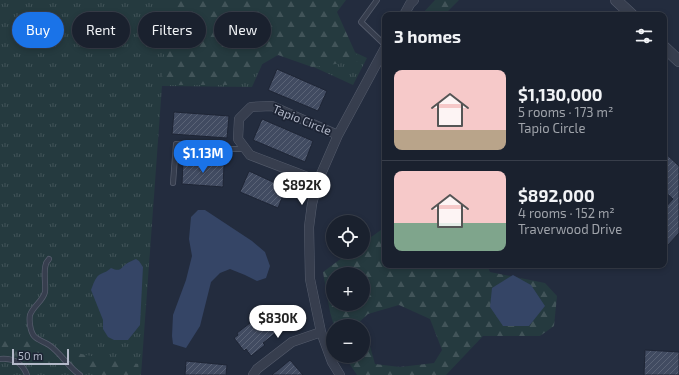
<!DOCTYPE html>
<meta charset="utf-8">
<style>
body{margin:0;font-family:"Exo 2",sans-serif;background:#232936;color:#f1f3f6;height:100vh;display:flex;flex-direction:column;font-size:15px;white-space:nowrap}
*{box-sizing:border-box;margin:0}
p{font-size:13px;color:#9fa3aa}
.icon{flex:none;width:22px;height:22px;fill:none;stroke:currentColor;stroke-width:2;stroke-linecap:round;stroke-linejoin:round}
.map{position:relative;flex:1;overflow:hidden}
.sheet{position:absolute;left:382px;top:12px;width:285px;height:256px;display:flex;flex-direction:column;background:#1a212e;border-radius:8px;box-shadow:0 2px 6px #0003,0 0 0 1px #383e4a}
.sheet>*{flex:none}
.guide{position:absolute;left:12px;top:12px;width:310px;height:36px;display:flex;gap:8px}
.fabs{position:absolute;left:326px;top:215px;display:grid;gap:8px}
.fabs a{display:grid;place-items:center;width:44px;height:44px;border-radius:50%;background:#1a212e;box-shadow:0 2px 6px #0003,0 0 0 1px #383e4a;font-size:20px}
.scale{position:absolute;left:12px;bottom:10px;width:57px;box-sizing:border-box;padding-left:4px;border:2px solid #b3b9c9;border-top:0;font-size:11px;line-height:14px;white-space:nowrap;color:#b3b9c9;-webkit-text-stroke:3px #1c2333;paint-order:stroke}
.price{position:absolute;translate:-50% -34px;padding:0 9px;border-radius:14px;background:#fff;color:#222;font-size:13px;line-height:26px;filter:drop-shadow(0 1px 2px #0008)}
.price::after{content:'';position:absolute;left:50%;top:24px;width:12px;height:9px;margin-left:-6px;background:inherit;clip-path:polygon(0 0,100% 0,50% 100%)}
.price.active{background:#1a73e8;color:#fff}
ul{padding:0;list-style:none}
li{display:flex;align-items:center;gap:12px;height:100px;padding:0 12px}
li+li{border-top:1px solid #383e4a}
li span{display:grid;place-items:center;flex:none;width:112px;height:80px;border-radius:8px;color:#555}
li>.icon{margin-inline-start:auto}
span .icon{width:48px;height:48px;fill:#fffc;stroke-width:1}
li b{font-size:17px}
h2{display:flex;justify-content:space-between;align-items:center;height:48px;padding:0 12px;font-size:17px}
.tag{padding:0 14px;border-radius:18px;background:#1a212e;box-shadow:0 2px 6px #0003,0 0 0 1px #383e4a;font-size:14px;line-height:36px}
.tag.active{background:#1a73e8;color:#fff}
.map>svg:first-child{display:block}
</style>
<div class="map">
<svg width="679" height="375" viewBox="0 0 679 375">
<defs>
<pattern id="grass-tufts" width="24" height="20" patternUnits="userSpaceOnUse"><rect width="24" height="20" fill="#253a3f"/><path d="M3 7l-1-3M5 7V3M7 7l1-3M15 17l-1-3M17 17v-4M19 17l1-3" fill="none" stroke="#425459"/></pattern>
<pattern id="forest-firs" width="22" height="20" patternUnits="userSpaceOnUse"><rect width="22" height="20" fill="#253a3f"/><path d="M5 1l3.5 6h-7zM16 11l3.5 6h-7z" fill="#425459"/></pattern>
<pattern id="building-hatch" width="6" height="6" patternUnits="userSpaceOnUse"><rect width="6" height="6" fill="#414b61"/><path d="M-1 1l2-2M0 6l6-6M5 7l2-2" fill="none" stroke="#5a6376"/></pattern>
</defs>
<rect width="100%" height="100%" fill="#232c3e"/>
<path fill="url(#grass-tufts)" d="M0,0H309L295,24L367,58L353,85L270,47L252,87L162,86L141,375H0Z"/>
<path fill="url(#forest-firs)" fill-rule="evenodd" d="M168,0H346L337,12L359,61L312,67L278,55L227,85H162Z
M435,0H459L444,15H421Z
M385,227V265H487L490,272L545,283L557,296L554,326L540,336H483L446,375H357L347,360L350,356H363V345L370,346L375,364L400,367L434,363L442,350L430,319L399,305L368,314L355,326H334L330,312L323,272L350,252H363V243ZM333,274H363V304H333Z
M0,335L86,355L138,364L140,375H101L0,352Z"/>
<path fill="#354566" d="M198,210H205L252,241L265,252L270,266L266,278L257,281L245,275L230,269L220,273L211,282L200,326L186,348L173,344L172,336L173,315L186,280L192,256L189,239L191,217Z
M136,259L139,261L143,267L140,325L128,340H114L108,337L103,329V320L91,290C93,285 95,278 99,275C104,272 107,272 111,268C120,272 120,269 126,264C129,262 133,260 136,259Z
M513,275L531,285L545,306L529,326H503L490,307L492,288Z"/>
<path fill="url(#building-hatch)" stroke="#1e2535" d="M277,69L327,91L318,111L268,90Z
M174,112L229,116L227,138L172,134Z
M262,119L313,141L305,162L253,140Z
M664,152L679,166V233L664,249V209L673,199L664,191Z
M183,162L224,165L223,187L182,184Z
M249,171L286,188L278,208L240,192Z
M266,317L272,324L271,325L277,332L263,343L265,345L251,356L246,349L244,351L234,338L238,335L237,333L250,323L254,327Z
M645,350L679,352V375H644Z
M290,360L303,375H272Z
M186,361L227,365L226,375H185Z"/>
<g fill="none" stroke-linecap="round" stroke-linejoin="round">
<defs>
<path id="service" d="M377,0L361,22L385,45
M173,183L176,144L230,149H246
M49,259C48,261 46,262 46,264C43,271 46,284 45,292C43,301 33,306 30,315C29,320 30,331 34,336C37,340 45,342 49,345C61,353 68,367 80,375
M0,359C13,358 22,362 27,375"/>
<path id="minor" d="M404,15L410,4L414,0
M318,181L250,155L238,139L239,119L251,107L272,106L338,135
M253,375L257,369L292,342L321,332
M340,375L332,362L321,332L310,279L309,227L312,204L318,181L338,135L385,48"/>
<path id="tertiary" d="M616,0L632,15
M664,47L679,61"/>
</defs>
<use href="#service" stroke="#555c6c" stroke-width="6"/>
<use href="#minor" stroke="#555c6c" stroke-width="10"/>
<use href="#tertiary" stroke="#555c6c" stroke-width="12"/>
<use href="#service" stroke="#373e4e" stroke-width="4.5"/>
<use href="#minor" stroke="#373e4e" stroke-width="9"/>
<use href="#tertiary" stroke="#373e4e" stroke-width="11"/>
</g>
<g text-anchor="middle" stroke-width="3.5" stroke-linejoin="round" paint-order="stroke">
<g font-size="12" fill="#b3b9c9" stroke="#1c2333">
<text transform="translate(302 120) rotate(22)" y="4">Tapio Circle</text>
</g>
</g>
</svg>
<div class="fabs">
<a><svg class="icon" aria-label="locate" viewBox="0 0 24 24"><circle cx="12" cy="12" r="6"/><path d="M12 2v4M12 18v4M2 12h4M18 12h4"/></svg></a>
<a>+</a>
<a>−</a>
</div>
<div class="scale">50 m</div>
<b class="price active" style="left:203px;top:174px">$1.13M</b>
<b class="price" style="left:302px;top:206px">$892K</b>
<b class="price" style="left:278px;top:339px">$830K</b>
<div class="guide">
<a class="tag active">Buy</a>
<a class="tag">Rent</a>
<a class="tag">Filters</a>
<a class="tag">New</a>
</div>
<section class="sheet">
<h2>3 homes<svg class="icon" aria-label="filters" viewBox="0 0 24 24"><path d="M4 7h16M4 17h16"/><circle cx="9" cy="7" r="2"/><circle cx="15" cy="17" r="2"/></svg></h2>
<ul>
<li><span style="background:linear-gradient(#f6c9c9 75%,#b9a48a 0)"><svg class="icon" aria-label="home" viewBox="0 0 24 24"><path d="M3 11l9-7 9 7M6 9v11h12V9"/></svg></span><div><b>$1,130,000</b><p>5 rooms · 173 m²</p><p>Tapio Circle</p></div></li>
<li><span style="background:linear-gradient(#f6c9c9 65%,#7fa58c 0)"><svg class="icon" aria-label="home" viewBox="0 0 24 24"><path d="M3 11l9-7 9 7M6 9v11h12V9"/></svg></span><div><b>$892,000</b><p>4 rooms · 152 m²</p><p>Traverwood Drive</p></div></li>
</ul>
</section>
</div>
